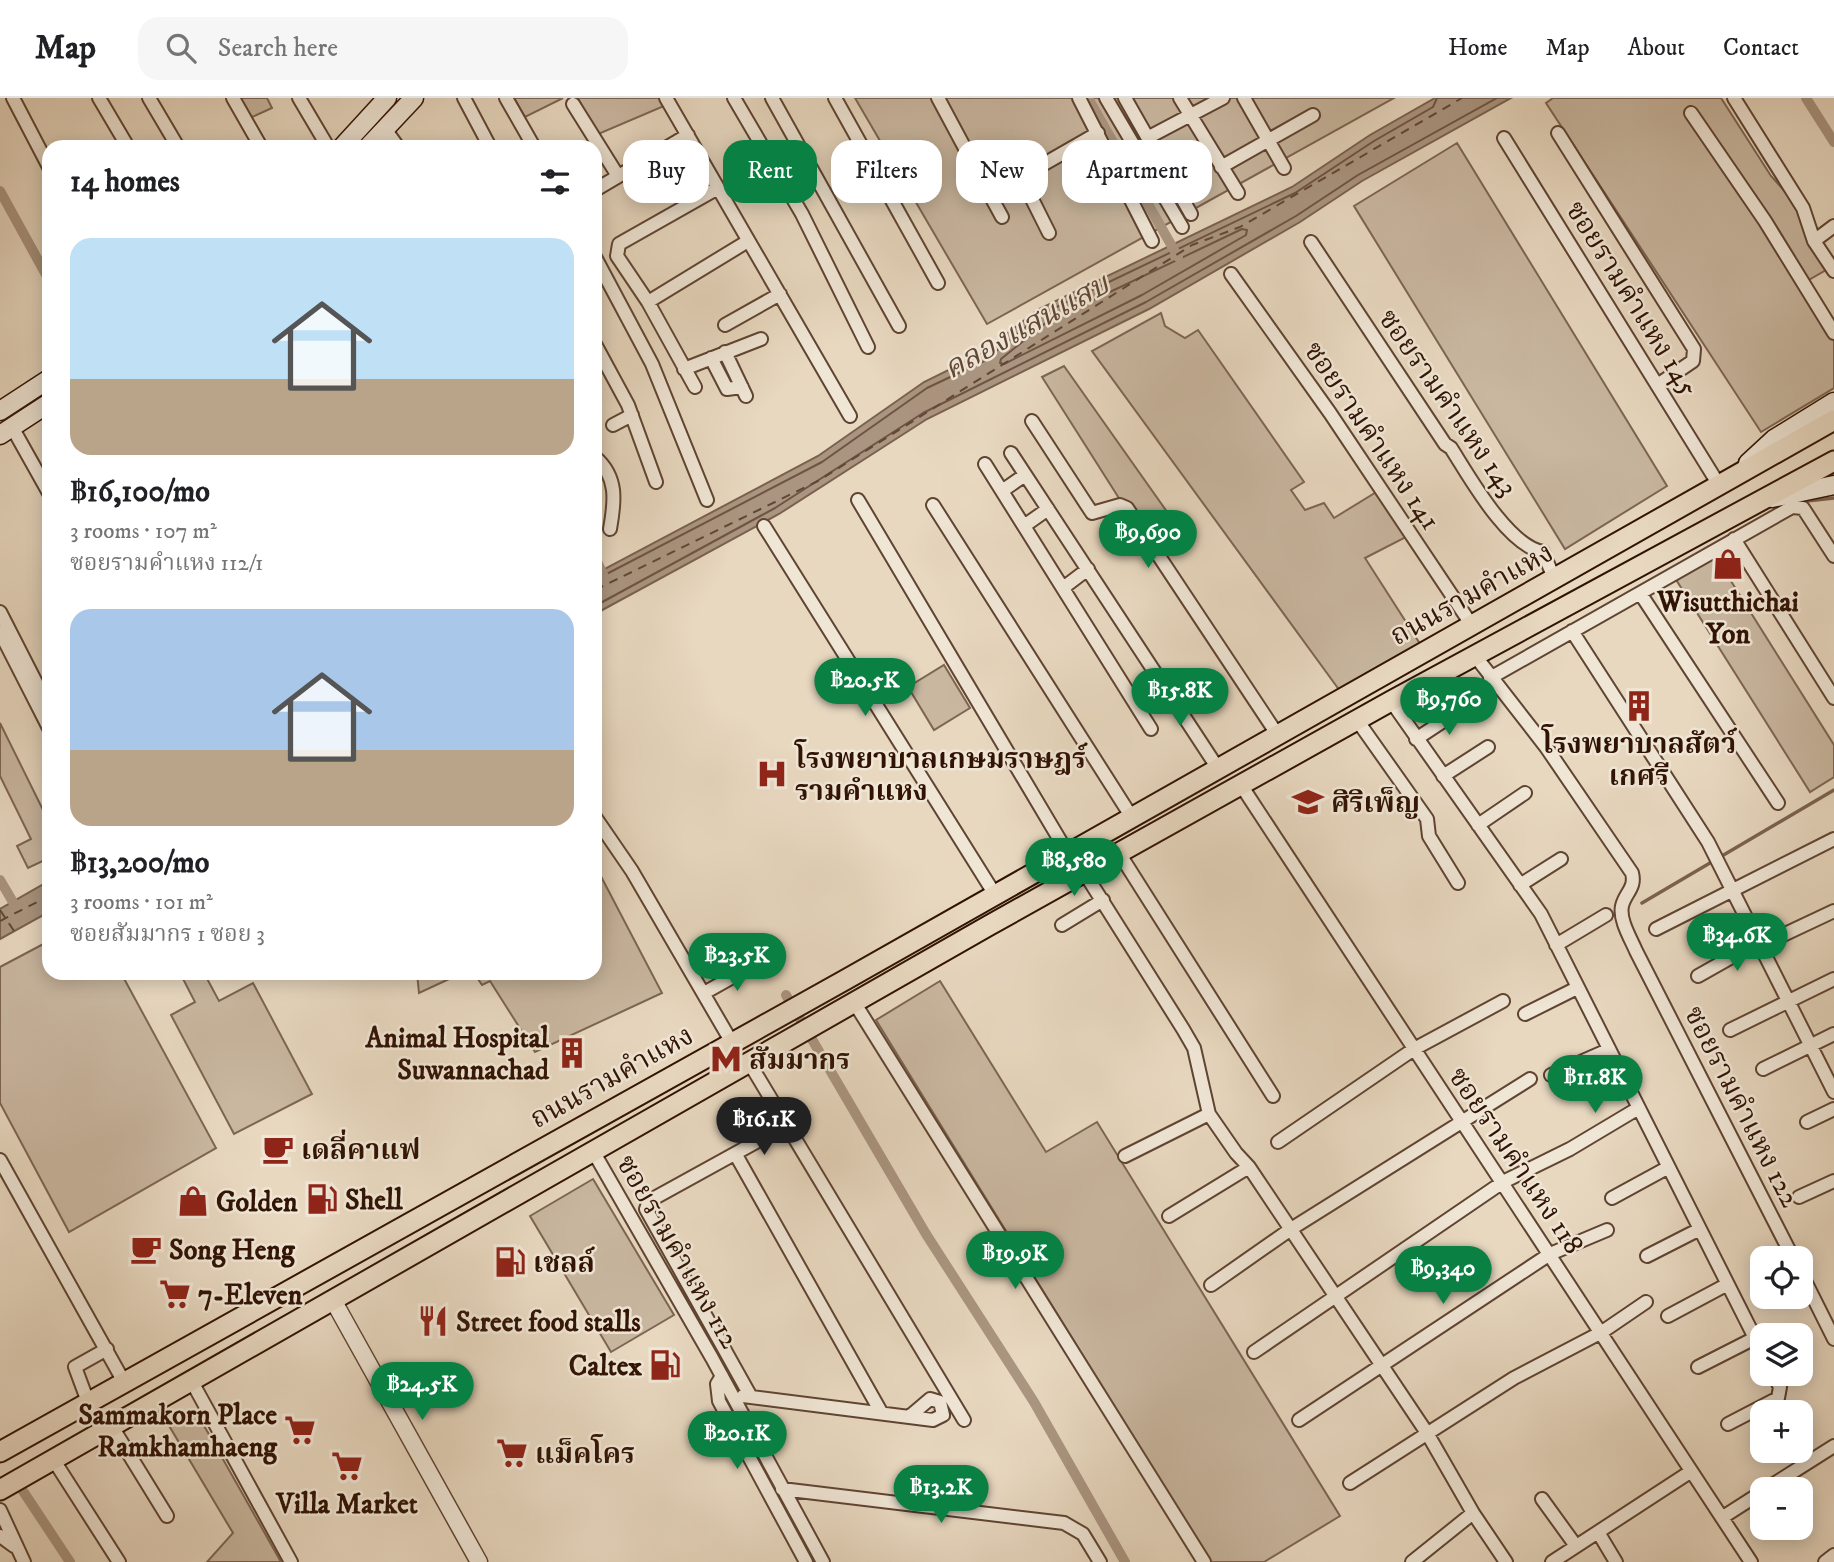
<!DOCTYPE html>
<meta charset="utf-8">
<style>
body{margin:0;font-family:"IM FELL DW Pica","Noto Serif Thai",serif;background:#f6f6f6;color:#202124;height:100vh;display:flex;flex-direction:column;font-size:26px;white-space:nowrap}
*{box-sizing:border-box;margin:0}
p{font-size:23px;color:#757577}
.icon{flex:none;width:38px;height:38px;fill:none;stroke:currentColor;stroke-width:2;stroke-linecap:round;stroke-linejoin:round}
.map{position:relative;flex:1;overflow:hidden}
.details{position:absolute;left:42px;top:42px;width:560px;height:840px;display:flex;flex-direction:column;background:#fff;border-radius:21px;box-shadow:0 4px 18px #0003}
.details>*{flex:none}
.banner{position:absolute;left:623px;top:42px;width:665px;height:63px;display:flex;gap:14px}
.buttons{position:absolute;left:1750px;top:1148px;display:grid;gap:14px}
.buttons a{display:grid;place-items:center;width:63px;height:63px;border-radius:14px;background:#fff;box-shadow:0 4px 18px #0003;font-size:35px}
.price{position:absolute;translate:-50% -60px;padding:0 16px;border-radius:24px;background:#0b8043;color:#fff;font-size:23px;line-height:46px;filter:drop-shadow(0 2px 4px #0008)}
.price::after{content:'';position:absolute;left:50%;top:42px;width:21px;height:16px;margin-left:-10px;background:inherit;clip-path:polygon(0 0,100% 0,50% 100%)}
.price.active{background:#222;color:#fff}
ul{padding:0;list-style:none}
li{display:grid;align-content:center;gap:14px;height:371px;padding:0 28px}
li span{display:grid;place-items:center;height:217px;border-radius:21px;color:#555}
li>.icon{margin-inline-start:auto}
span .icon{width:126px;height:126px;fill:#fffc;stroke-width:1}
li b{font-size:30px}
h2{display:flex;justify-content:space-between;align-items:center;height:84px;padding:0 28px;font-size:30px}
.tag{padding:0 24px;border-radius:21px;background:#fff;box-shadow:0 4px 18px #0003;font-size:24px;line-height:63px}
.tag.active{background:#0b8043;color:#fff}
header{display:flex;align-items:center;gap:42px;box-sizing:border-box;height:98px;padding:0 35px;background:#fff;border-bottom:2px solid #e0e0e0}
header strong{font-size:33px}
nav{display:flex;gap:38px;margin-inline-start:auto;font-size:24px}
.search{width:490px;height:63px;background:#f6f6f6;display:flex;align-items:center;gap:18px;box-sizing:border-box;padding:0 24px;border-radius:21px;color:#757577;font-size:26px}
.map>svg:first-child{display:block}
</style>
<header>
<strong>Map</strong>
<div class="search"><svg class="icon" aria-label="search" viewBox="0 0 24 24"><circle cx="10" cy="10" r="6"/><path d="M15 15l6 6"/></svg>Search here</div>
<nav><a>Home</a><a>Map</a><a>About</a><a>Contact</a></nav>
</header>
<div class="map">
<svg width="1834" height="1464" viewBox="0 0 1834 1464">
<rect width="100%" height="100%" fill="#e8d8c0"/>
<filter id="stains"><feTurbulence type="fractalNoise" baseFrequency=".00286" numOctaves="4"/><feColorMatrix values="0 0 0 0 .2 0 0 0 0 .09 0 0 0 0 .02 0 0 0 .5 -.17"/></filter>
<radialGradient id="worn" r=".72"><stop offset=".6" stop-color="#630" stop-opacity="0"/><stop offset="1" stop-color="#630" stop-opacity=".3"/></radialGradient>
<path fill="#c9b7a0" stroke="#7d6552" stroke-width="2" d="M239,0H267L272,10L250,20Z
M514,0H563L525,19Z
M578,0H660L664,8L596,37Z
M855,0H1394L987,226Z
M1553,0H1721L1771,78L1801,111L1826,172L1800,187L1834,242V290L1761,334L1546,5Z
M1457,45L1667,388L1565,451L1354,108Z
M1161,215L1165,228L1185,240L1198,232L1304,384L1291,392L1305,412L1324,405L1334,420L1378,393L1410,437L1365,460L1422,549L1340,593L1092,253Z
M1064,268L1170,418L1143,438L1042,279Z
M1714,456L1834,647V679L1810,694L1675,480Z
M944,567L970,610L934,632L908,589Z
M0,625L49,724V760L28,770L17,748L31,741L0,678Z
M595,767L662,895L535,954L490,883L482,887L474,875H595Z
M49,843V875H121L216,1050L69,1134L0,1005V869Z
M180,875H204L219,903L253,885L312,996L234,1036L171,917L195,904Z
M417,875H462L419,895Z
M940,883L1046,1054L1097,1024L1340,1418L1264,1464H1210L876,922Z
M593,1081L674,1217L611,1254L530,1118Z
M198,1317L281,1464H207L233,1435L168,1326Z"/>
<path fill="#aa9580" stroke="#7a614e" stroke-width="2" d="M1435,0H1511L1362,83L1300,124L1149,211L927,321L779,416L595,516V476L818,358L924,284L979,257L1039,211L1292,89L1370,37Z
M49,783V814L0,841V811Z"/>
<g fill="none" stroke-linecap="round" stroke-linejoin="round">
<path stroke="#6e5442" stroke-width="2" d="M1242,131L1247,132L1246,137L1142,197L1004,266L1000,265L1001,261L1047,224Z
M595,482L822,364L927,290L984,263L1042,216L1295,95L1374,43L1433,9L1437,0
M595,508L775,410L923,315L1146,204L1296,118L1358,77L1497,0"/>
<path stroke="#7a614e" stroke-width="3.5" d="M1807,403L1834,400
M1642,805L1834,692"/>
<path stroke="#aa9580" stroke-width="10" d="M1088,0L1178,159
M1806,0L1834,44
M0,93L49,182
M595,459L607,485
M0,782L20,816
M786,897L926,1136L1034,1304L1125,1464
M17,1384L70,1464"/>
<path stroke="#614735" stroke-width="2" stroke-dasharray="9 7" stroke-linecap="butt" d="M595,492L818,383L1192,147L1240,129L1462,0
M0,812L14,833
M0,823L49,798"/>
<defs>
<path id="minor" d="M13,0L49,69
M99,0L128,49
M149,0L178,49
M233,0L261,49
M299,0L328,49
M464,0L490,49
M506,0L534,49
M666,0L850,318
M734,0L802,116L868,249
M772,0L899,228
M835,0L938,185
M938,0L990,97L1098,35
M1079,0L1152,143
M1106,0L1182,129
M1125,0L1191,116
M1180,0L1238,95
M1244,0L1284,70
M1734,0L1803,110L1814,143L1834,173
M573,6L618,78
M1691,15L1765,123L1834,235
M385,31L398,49
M1558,35L1694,251L1693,263L1659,286
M1149,39L1223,0
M1504,40L1719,387
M1221,69L1313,17
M1021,79L1049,135
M595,92L688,37
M990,97L1002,119
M1814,143L1834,128
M1311,144L1445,346L1451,350C1470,380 1508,448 1543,454L1554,480
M595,159L652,266L707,402
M1231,176L1330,315L1471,526
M648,204L617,158L619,146L718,90
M725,227L780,196
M595,246L628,307L656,384
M725,254L746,298
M711,260L727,291L742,289
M684,271L761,241
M695,289L648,204L748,143
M1032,323L1092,415L1120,407L1127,410L1277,636
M613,327L632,317
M12,329L49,395
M1011,355L1217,669
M595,359C618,379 615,403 610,431
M985,366L1151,631
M1002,393L1025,377
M858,402L1067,754
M933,407L1131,718
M764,428L994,795
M1024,428L1048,411
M1734,441L1834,600
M1063,490L1088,471
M1640,495L1778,705
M0,514L49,610
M1572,533L1708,744L1834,994
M0,534L49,630
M1476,559L1546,649L1632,775C1636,790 1625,795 1622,808C1619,822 1631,841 1636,853L1793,1160
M1490,580L1792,409L1803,410L1834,458
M1391,603L1541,816L1762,1254
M1357,622L1427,721L1429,738L1458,785
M1416,641L1463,610
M1443,678L1488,649
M1241,687L1751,1464
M595,719L632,773L731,943
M1478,727L1525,695
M1119,755L1273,998
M1084,774L1183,931L1194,950L1209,1016L1236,1055L1249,1069L1427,1335L1473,1415L1506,1464
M1520,787L1561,761
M1062,827L1103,802
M1656,831L1834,741
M1556,847L1606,817
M1762,847L1834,813
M1698,878L1760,843
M704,895L754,867
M854,904L1204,1464
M1525,916L1577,890
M1730,932L1834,881
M750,966L964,1322
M1763,971L1834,936
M1551,977L1608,952
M1807,1024L1834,1011
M1278,1044L1414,951L1503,903
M593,1053L712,1260L823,1464
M736,1057L881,1314
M1125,1058L1209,1016
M0,1062L124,1284
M1799,1099L1834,1083
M1612,1100L1667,1070
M1169,1118L1249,1069
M1647,1158L1698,1132
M1801,1175L1834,1241
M1211,1187L1291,1131L1530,981
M1668,1218L1726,1187
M1254,1254L1503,1084L1570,1051L1637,1011
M1698,1269L1755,1240
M722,1278L717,1286L719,1303L806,1464
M191,1282L291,1464
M743,1298L933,1322L943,1317L940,1304L930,1301L910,1318
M751,1299L646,1111L649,1103L776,1033
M88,1304L75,1269L107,1251
M1299,1322L1550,1156L1607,1132
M1728,1326L1778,1300L1780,1289L1773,1276
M111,1327L167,1418
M53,1361L119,1464
M1350,1385L1514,1280L1602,1234L1646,1204
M782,1391L1064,1425L1083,1436L1100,1464
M1766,1391L1834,1348
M1542,1401L1576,1448
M0,1412L24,1464
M1723,1419L1762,1394
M1598,1434L1616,1464
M0,1438L14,1448
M1412,1464L1473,1415
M1552,1464L1690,1374
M1825,1464L1834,1457"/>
<path id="tertiary" d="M333,1202L479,1464"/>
<path id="secondary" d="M342,49L387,0
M368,49L414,0
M0,313L49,281
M0,337L49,305
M1748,365L1774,341L1834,304
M1772,400L1834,387"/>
<path id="primary" d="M0,1354L845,882L1834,322
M0,1392L988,828L1391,603L1834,363"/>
</defs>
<use href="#minor" stroke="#5f4432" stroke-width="16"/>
<use href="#tertiary" stroke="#5f4432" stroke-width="19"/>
<use href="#secondary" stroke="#311303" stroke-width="21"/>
<use href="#primary" stroke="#311303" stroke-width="23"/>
<use href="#minor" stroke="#f0e6d6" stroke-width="12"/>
<use href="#tertiary" stroke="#f0e6d6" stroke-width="16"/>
<use href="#secondary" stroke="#f0e6d6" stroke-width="18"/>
<use href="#primary" stroke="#e8d8c0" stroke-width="19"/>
</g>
<defs>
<symbol id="shop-bare" viewBox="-9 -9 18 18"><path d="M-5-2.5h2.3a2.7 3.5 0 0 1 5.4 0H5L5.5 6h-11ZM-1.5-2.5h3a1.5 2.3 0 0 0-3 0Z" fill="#8f2418" stroke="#f0e6d6" stroke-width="2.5" paint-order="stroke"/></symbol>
<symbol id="building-bare" viewBox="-9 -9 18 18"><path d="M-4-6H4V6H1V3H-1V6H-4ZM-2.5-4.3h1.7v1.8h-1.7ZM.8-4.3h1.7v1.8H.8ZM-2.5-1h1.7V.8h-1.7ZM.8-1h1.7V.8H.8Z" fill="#8f2418" stroke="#f0e6d6" stroke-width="2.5" paint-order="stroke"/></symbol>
<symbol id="hospital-bare" viewBox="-9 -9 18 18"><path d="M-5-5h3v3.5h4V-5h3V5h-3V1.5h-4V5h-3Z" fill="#8f2418" stroke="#f0e6d6" stroke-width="2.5" paint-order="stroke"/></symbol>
<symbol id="school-bare" viewBox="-9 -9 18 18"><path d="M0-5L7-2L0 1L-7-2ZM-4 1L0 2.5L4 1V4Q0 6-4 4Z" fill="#8f2418" stroke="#f0e6d6" stroke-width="2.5" paint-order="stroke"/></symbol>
<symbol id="metro-bare" viewBox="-9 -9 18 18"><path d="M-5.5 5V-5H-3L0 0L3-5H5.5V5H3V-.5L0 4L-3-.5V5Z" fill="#8f2418" stroke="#f0e6d6" stroke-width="2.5" paint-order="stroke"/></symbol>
<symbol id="cafe-bare" viewBox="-9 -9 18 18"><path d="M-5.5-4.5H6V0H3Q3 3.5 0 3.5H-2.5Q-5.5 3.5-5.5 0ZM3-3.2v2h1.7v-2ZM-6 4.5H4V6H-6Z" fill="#8f2418" stroke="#f0e6d6" stroke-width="2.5" paint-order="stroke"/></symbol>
<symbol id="fuel-bare" viewBox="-9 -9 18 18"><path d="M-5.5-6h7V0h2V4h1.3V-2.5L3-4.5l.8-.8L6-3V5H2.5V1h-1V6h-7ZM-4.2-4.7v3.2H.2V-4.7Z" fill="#8f2418" stroke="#f0e6d6" stroke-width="2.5" paint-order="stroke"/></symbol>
<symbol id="supermarket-bare" viewBox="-9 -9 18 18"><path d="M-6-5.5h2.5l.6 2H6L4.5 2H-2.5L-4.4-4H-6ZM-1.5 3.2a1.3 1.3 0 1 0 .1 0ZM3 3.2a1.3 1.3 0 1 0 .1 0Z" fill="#8f2418" stroke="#f0e6d6" stroke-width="2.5" paint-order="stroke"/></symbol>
<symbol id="restaurant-bare" viewBox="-9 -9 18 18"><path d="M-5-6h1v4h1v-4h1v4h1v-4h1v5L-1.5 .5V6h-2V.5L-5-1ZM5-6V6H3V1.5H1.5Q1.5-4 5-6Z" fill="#8f2418" stroke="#f0e6d6" stroke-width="2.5" paint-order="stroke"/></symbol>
</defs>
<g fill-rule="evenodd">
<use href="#shop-bare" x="1706" y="444" width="44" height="44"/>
<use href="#building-bare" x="1617" y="586" width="44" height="44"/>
<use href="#hospital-bare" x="750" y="654" width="44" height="44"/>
<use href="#school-bare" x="1286" y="682" width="44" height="44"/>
<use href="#building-bare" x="550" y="933" width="44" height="44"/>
<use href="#metro-bare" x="704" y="939" width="44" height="44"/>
<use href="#cafe-bare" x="256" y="1029" width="44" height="44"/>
<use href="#fuel-bare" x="300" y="1079" width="44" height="44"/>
<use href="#shop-bare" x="171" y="1081" width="44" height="44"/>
<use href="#cafe-bare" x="124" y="1129" width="44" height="44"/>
<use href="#fuel-bare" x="488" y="1142" width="44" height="44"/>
<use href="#supermarket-bare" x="153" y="1174" width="44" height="44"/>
<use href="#restaurant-bare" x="411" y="1201" width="44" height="44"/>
<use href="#fuel-bare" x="643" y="1245" width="44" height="44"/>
<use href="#supermarket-bare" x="278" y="1310" width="44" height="44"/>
<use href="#supermarket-bare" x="490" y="1333" width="44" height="44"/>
<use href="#supermarket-bare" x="325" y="1346" width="44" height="44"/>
</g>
<g text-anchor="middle" stroke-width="5" stroke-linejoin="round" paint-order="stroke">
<g font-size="28" fill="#311303" stroke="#f0e6d6">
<text transform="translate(1633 200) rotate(58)" y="10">ซอยรามคำแหง 145</text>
<text transform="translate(1449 304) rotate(55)" y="10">ซอยรามคำแหง 143</text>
<text transform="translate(1373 337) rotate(56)" y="10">ซอยรามคำแหง 141</text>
<text transform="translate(1471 495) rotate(-29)" y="10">ถนนรามคำแหง</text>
<text transform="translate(611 978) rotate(-29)" y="10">ถนนรามคำแหง</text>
<text transform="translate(1743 1008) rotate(63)" y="10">ซอยรามคำแหง 122</text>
<text transform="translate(1517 1062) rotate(56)" y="10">ซอยรามคำแหง 118</text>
<text transform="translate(679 1153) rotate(60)" y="10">ซอยรามคำแหง 112</text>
</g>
<g font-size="28" font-weight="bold" fill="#311303" stroke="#f0e6d6" text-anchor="start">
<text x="1728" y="513" text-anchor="middle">Wisutthichai<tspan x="1728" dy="32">Yon</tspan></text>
<text x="1639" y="655" text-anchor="middle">โรงพยาบาลสัตว์<tspan x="1639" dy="32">เกศรี</tspan></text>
<text x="795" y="670">โรงพยาบาลเกษมราษฎร์<tspan x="795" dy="32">รามคำแหง</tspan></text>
<text x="1331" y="714">ศิริเพ็ญ</text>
<text x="549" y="949" text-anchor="end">Animal Hospital<tspan x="549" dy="32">Suwannachad</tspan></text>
<text x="749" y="971">สัมมากร</text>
<text x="301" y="1061">เดลี่คาแฟ</text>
<text x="345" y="1111">Shell</text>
<text x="216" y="1113">Golden</text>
<text x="169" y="1161">Song Heng</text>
<text x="533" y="1174">เชลล์</text>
<text x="198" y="1206">7-Eleven</text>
<text x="456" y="1233">Street food stalls</text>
<text x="642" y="1277" text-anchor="end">Caltex</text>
<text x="277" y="1326" text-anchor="end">Sammakorn Place<tspan x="277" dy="32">Ramkhamhaeng</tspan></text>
<text x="535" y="1365">แม็คโคร</text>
<text x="347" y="1415" text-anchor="middle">Villa Market</text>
</g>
<g font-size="30" font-style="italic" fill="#614735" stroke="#f0e6d6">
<text transform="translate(1026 228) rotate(-29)" y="10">คลองแสนแสบ</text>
</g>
</g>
<rect width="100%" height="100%" filter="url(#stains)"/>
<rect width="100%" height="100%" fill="url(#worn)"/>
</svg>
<div class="buttons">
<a><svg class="icon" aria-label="locate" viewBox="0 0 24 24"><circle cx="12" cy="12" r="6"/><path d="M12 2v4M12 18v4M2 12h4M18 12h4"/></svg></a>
<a><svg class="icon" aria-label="layers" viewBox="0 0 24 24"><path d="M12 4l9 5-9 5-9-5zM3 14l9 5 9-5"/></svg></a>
<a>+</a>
<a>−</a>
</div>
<b class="price" style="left:1148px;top:472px">฿9,690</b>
<b class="price" style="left:865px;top:620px">฿20.5K</b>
<b class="price" style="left:1180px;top:630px">฿15.8K</b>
<b class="price" style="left:1449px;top:639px">฿9,760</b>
<b class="price" style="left:1074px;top:800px">฿8,580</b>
<b class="price" style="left:1737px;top:875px">฿34.6K</b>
<b class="price" style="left:737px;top:895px">฿23.5K</b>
<b class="price" style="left:1595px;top:1017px">฿11.8K</b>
<b class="price active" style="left:764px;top:1059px">฿16.1K</b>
<b class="price" style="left:1015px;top:1193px">฿19.9K</b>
<b class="price" style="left:1443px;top:1208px">฿9,340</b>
<b class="price" style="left:422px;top:1324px">฿24.5K</b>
<b class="price" style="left:737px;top:1373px">฿20.1K</b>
<b class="price" style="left:941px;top:1427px">฿13.2K</b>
<div class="banner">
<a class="tag">Buy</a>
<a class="tag active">Rent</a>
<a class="tag">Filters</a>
<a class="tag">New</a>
<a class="tag">Apartment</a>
</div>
<section class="details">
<h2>14 homes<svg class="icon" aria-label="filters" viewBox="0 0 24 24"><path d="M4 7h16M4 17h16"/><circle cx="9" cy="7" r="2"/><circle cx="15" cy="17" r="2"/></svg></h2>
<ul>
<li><span style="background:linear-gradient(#bfe0f5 65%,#b9a48a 0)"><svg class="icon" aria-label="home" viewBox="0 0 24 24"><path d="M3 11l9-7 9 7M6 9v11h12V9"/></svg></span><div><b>฿16,100/mo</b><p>3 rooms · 107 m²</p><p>ซอยรามคำแหง 112/1</p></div></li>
<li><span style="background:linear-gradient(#a9c7e8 65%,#b9a48a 0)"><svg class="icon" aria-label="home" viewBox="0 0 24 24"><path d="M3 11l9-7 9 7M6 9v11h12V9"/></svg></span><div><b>฿13,200/mo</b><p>3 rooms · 101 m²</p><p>ซอยสัมมากร 1 ซอย 3</p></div></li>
</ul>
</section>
</div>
